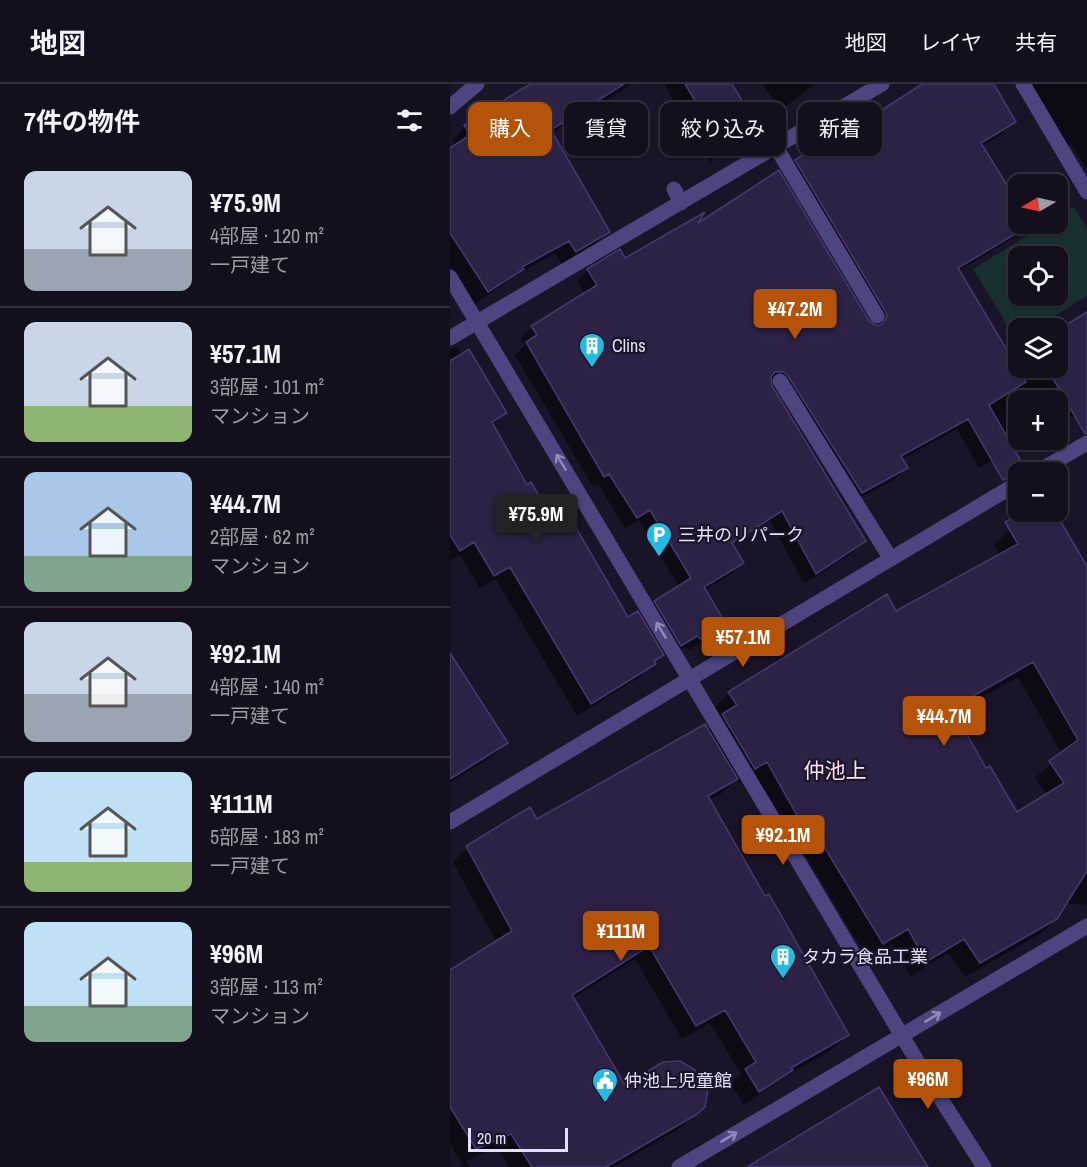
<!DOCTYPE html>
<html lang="ja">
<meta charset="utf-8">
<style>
body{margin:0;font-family:"Archivo Narrow","Noto Sans JP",sans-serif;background:#201d2a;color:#f1f3f6;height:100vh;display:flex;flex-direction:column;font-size:22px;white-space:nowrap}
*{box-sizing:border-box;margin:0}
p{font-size:20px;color:#9d9ca4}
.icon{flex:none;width:33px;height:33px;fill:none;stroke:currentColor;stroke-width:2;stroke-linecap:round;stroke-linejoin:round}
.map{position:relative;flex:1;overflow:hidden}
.panel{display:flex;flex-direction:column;background:#130f1d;width:450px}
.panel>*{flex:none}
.hud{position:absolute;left:18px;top:18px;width:528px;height:54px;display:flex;gap:12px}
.needle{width:39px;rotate:261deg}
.fabs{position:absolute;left:558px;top:90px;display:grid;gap:12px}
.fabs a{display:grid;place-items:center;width:60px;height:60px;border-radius:12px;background:#130f1d;box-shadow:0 2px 4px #0004,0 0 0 2px #322f3b;font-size:30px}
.scale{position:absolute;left:18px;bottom:15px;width:100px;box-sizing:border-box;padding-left:6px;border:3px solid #e5dffb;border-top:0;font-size:16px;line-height:21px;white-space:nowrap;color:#e5dffb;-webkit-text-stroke:4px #191427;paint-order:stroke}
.price{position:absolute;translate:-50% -51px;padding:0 14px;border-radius:6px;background:#b45309;color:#fff;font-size:20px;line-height:39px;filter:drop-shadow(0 2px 3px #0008)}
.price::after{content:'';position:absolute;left:50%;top:36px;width:18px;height:14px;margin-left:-9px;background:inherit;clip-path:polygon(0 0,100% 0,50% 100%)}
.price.on{background:#222;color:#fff}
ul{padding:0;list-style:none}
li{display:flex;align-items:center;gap:18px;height:150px;padding:0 24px}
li+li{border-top:2px solid #322f3b}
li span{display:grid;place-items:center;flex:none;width:168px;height:120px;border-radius:12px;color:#555}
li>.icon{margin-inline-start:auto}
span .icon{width:72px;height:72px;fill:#fffc;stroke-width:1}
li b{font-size:26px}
h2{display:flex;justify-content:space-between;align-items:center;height:72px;padding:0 24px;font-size:26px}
.tag{padding:0 21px;border-radius:12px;background:#130f1d;box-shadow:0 2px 4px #0004,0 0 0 2px #322f3b;font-size:21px;line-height:54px}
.tag.on{background:#b45309;color:#fff}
header{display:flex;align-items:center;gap:36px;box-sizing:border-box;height:84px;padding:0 30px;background:#130f1d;border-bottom:2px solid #322f3b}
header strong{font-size:28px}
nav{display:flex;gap:33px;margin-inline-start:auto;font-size:21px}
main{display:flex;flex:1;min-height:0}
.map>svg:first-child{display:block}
</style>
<header>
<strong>地図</strong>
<nav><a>地図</a><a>レイヤ</a><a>共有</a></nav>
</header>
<main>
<section class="panel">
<h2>7件の物件<svg class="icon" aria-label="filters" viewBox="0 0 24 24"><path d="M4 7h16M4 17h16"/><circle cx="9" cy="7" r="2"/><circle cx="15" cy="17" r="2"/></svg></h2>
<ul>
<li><span style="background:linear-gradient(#c9d6e8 65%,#9aa5b1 0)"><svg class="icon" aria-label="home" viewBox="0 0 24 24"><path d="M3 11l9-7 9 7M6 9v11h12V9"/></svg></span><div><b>¥75.9M</b><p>4部屋 · 120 m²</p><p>一戸建て</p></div></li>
<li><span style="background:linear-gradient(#c9d6e8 70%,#8fb573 0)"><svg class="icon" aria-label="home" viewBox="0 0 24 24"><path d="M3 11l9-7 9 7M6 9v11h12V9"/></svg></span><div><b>¥57.1M</b><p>3部屋 · 101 m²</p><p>マンション</p></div></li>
<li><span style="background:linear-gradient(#a9c7e8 70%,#7fa58c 0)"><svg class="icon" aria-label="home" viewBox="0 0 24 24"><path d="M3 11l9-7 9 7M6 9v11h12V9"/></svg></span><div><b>¥44.7M</b><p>2部屋 · 62 m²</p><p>マンション</p></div></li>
<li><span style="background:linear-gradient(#c9d6e8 60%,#9aa5b1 0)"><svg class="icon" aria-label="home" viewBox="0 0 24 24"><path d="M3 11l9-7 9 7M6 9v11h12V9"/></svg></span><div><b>¥92.1M</b><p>4部屋 · 140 m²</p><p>一戸建て</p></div></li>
<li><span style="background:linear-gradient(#bfe0f5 75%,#8fb573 0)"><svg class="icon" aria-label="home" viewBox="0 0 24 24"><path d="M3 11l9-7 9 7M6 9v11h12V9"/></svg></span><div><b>¥111M</b><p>5部屋 · 183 m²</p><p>一戸建て</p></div></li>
<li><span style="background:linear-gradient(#bfe0f5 70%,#7fa58c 0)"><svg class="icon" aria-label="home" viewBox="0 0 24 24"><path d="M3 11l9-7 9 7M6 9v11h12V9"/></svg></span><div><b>¥96M</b><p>3部屋 · 113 m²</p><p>マンション</p></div></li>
</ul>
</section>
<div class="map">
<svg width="637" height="1083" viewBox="0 0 637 1083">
<rect width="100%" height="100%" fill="#191427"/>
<path fill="#182f31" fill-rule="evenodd" d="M624,123L637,144V212L584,244H568V254L566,256L523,185L597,140H608V133ZM568,172H608V212H568Z"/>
<path fill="#0007" fill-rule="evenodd" d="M76,0H183L101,49L158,148L145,162L112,181L105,169L65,192L25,220L0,182V66L5,62L2,56L15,43L78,3Z
M214,0H280L305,41L260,78Z
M312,0H365L331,26Z
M474,0H540L562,39L551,51L532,62L562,112L568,109V140H587L508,187L560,275L568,270V284H608V247L637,230V324L608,341V316H568V355L558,358L549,372L529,384L507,345L451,376L456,384L445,395L400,419L327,303L320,299L415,457L403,468L354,500L320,436L281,462L292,479L281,490L254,506L275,540L263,551L239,566L235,563L219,572L194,529L205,518L229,503L189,436L175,444L148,400L143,403L65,271L75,261L71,254L82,243L135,211L127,197L138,186L169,168L174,176L243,145L426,243L335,88L346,77Z
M570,0H637V86L621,60L616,63Z
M597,96L600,100H587Z
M608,114L611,121L608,124Z
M6,263L55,329L42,342L76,403L177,535L212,571L190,593L127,632L46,495L30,505L10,471L0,476V265Z
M589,428H603L637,482V821L595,817L608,833L593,848L515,893L498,869L461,892L442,860L417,874L355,770L348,774L302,692L289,699L286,695L272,709L259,716L397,951L383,965L333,994L294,1021L281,1000L291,990L260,939L232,955L185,875L123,914L174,1003L253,1022L230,1044L164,1083H59L47,1063L16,1077L20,1083H9L13,1081L0,1060V888L47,859L3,778L17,764L86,737L257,647L270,634L264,624L279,609L446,529L550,471L544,461L560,446ZM568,593L612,670L585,694L597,711L566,730L536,686L503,629Z
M0,571L56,659L43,672L0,699Z"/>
<path fill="#2d2246" stroke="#48386f" stroke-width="1.5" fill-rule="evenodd" d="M80,0H174L101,46L160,148L126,168L119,157L72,183L74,185L38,208L0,149V64L20,51L14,41Z
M235,0H282L307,41L274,66Z
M472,0H544L566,38L531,59L563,111L568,107V140H582L508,184L576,298L539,321L577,388H568L553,396L518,335L451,372L458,384L412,409L338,292L334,288H325L321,293L322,302L416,457L366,490L332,427L282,459L294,479L254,503L276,540L251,555L247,552L231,562L204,517L241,494L200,426L187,434L159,390L154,393L76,258L87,251L81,242L147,201L137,185L170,165L175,174L255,128L248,139L329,86L419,237L427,242L432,240L437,232L435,227L345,76L430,21L432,26Z
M637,228V349L635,350L597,284H608V246Z
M19,265L57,329L42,338L77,401L81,398L99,428L112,420L178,533L188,527L214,571L204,577L206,580L141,620L60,483L44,492L24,458L10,467L0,451V277Z
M573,428H605L637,482V787L607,835L530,879L514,855L476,878L458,845L433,860L370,756L363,760L317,678L305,685L272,630L287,621L278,608L437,510L446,527L568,460L555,438ZM583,578L628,656L599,677L614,699L567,728L540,682L536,684L502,624Z
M0,569L58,659L0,695Z
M255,640L288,695L258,712L315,812L319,810L399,951L341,984L343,986L309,1008L295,985L306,978L275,926L246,942L199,862L122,911L175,1001L213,978L230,977L245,986L258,1005L255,1023L246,1031L156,1083H82L61,1050L26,1065L0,1023V886L62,847L16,762L80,723L87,735Z
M429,1003L478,1083H297Z"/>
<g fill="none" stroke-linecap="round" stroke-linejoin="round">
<path stroke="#4e4580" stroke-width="15" d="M573,0L637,108
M0,23L27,0
M326,63L427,232
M224,105L231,119
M0,193L470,982L534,1083
M0,254L432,0
M330,297L441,475
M587,388L637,359
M0,738L568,399
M229,1083L637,842"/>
</g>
<defs><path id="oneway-shaft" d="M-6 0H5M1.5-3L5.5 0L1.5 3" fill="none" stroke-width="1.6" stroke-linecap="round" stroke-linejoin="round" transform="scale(1.5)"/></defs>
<g stroke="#928ab7">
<use href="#oneway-shaft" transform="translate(111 378) rotate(-121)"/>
<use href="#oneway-shaft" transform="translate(211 546) rotate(-121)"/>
<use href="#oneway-shaft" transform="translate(483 933) rotate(-31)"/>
<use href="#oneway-shaft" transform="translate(279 1053) rotate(-31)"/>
</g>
<defs>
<symbol id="building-pin" viewBox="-11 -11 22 30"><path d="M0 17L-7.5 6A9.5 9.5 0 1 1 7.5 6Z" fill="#25bae1" stroke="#191427"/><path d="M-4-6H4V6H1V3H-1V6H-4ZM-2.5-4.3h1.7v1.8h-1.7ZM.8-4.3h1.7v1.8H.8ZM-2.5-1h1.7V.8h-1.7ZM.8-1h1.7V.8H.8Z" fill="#fff"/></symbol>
<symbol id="parking-pin" viewBox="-11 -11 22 30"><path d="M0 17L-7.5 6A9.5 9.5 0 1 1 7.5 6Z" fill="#25bae1" stroke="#191427"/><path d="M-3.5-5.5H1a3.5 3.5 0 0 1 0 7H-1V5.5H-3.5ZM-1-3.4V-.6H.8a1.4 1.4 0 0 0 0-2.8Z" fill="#fff"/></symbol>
<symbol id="civic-pin" viewBox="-11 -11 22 30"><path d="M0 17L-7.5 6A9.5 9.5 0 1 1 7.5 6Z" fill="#25bae1" stroke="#191427"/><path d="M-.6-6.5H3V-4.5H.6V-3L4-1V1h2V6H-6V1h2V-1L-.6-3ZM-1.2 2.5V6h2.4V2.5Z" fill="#fff"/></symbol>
</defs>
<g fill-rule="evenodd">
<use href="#building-pin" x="127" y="247" width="30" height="40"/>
<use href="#parking-pin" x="194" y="436" width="30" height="40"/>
<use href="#building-pin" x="318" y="858" width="30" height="40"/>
<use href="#civic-pin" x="140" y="982" width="30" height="40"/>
</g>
<g text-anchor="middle" stroke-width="4.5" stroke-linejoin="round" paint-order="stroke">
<g font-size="18" fill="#e5dffb" stroke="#191427" text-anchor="start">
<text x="162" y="268">Clins</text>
<text x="228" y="457">三井のリパーク</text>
<text x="352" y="879">タカラ食品工業</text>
<text x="174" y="1003">仲池上児童館</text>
</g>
<g font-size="21" fill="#fbe1ef" stroke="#191427">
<text x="385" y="694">仲池上</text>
</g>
</g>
</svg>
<div class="fabs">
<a><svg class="needle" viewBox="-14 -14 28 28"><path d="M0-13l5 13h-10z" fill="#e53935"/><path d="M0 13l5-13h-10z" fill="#9d9ca4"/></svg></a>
<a><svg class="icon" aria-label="locate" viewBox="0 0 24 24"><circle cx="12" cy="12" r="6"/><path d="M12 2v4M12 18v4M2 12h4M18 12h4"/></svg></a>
<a><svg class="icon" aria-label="layers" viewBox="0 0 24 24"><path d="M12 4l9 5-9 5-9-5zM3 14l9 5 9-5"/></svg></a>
<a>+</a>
<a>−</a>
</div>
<div class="scale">20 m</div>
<b class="price" style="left:345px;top:256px">¥47.2M</b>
<b class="price on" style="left:86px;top:461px">¥75.9M</b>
<b class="price" style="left:293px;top:584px">¥57.1M</b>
<b class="price" style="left:494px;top:663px">¥44.7M</b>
<b class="price" style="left:333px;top:782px">¥92.1M</b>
<b class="price" style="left:171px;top:878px">¥111M</b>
<b class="price" style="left:478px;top:1026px">¥96M</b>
<div class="hud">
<a class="tag on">購入</a>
<a class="tag">賃貸</a>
<a class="tag">絞り込み</a>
<a class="tag">新着</a>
</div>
</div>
</main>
